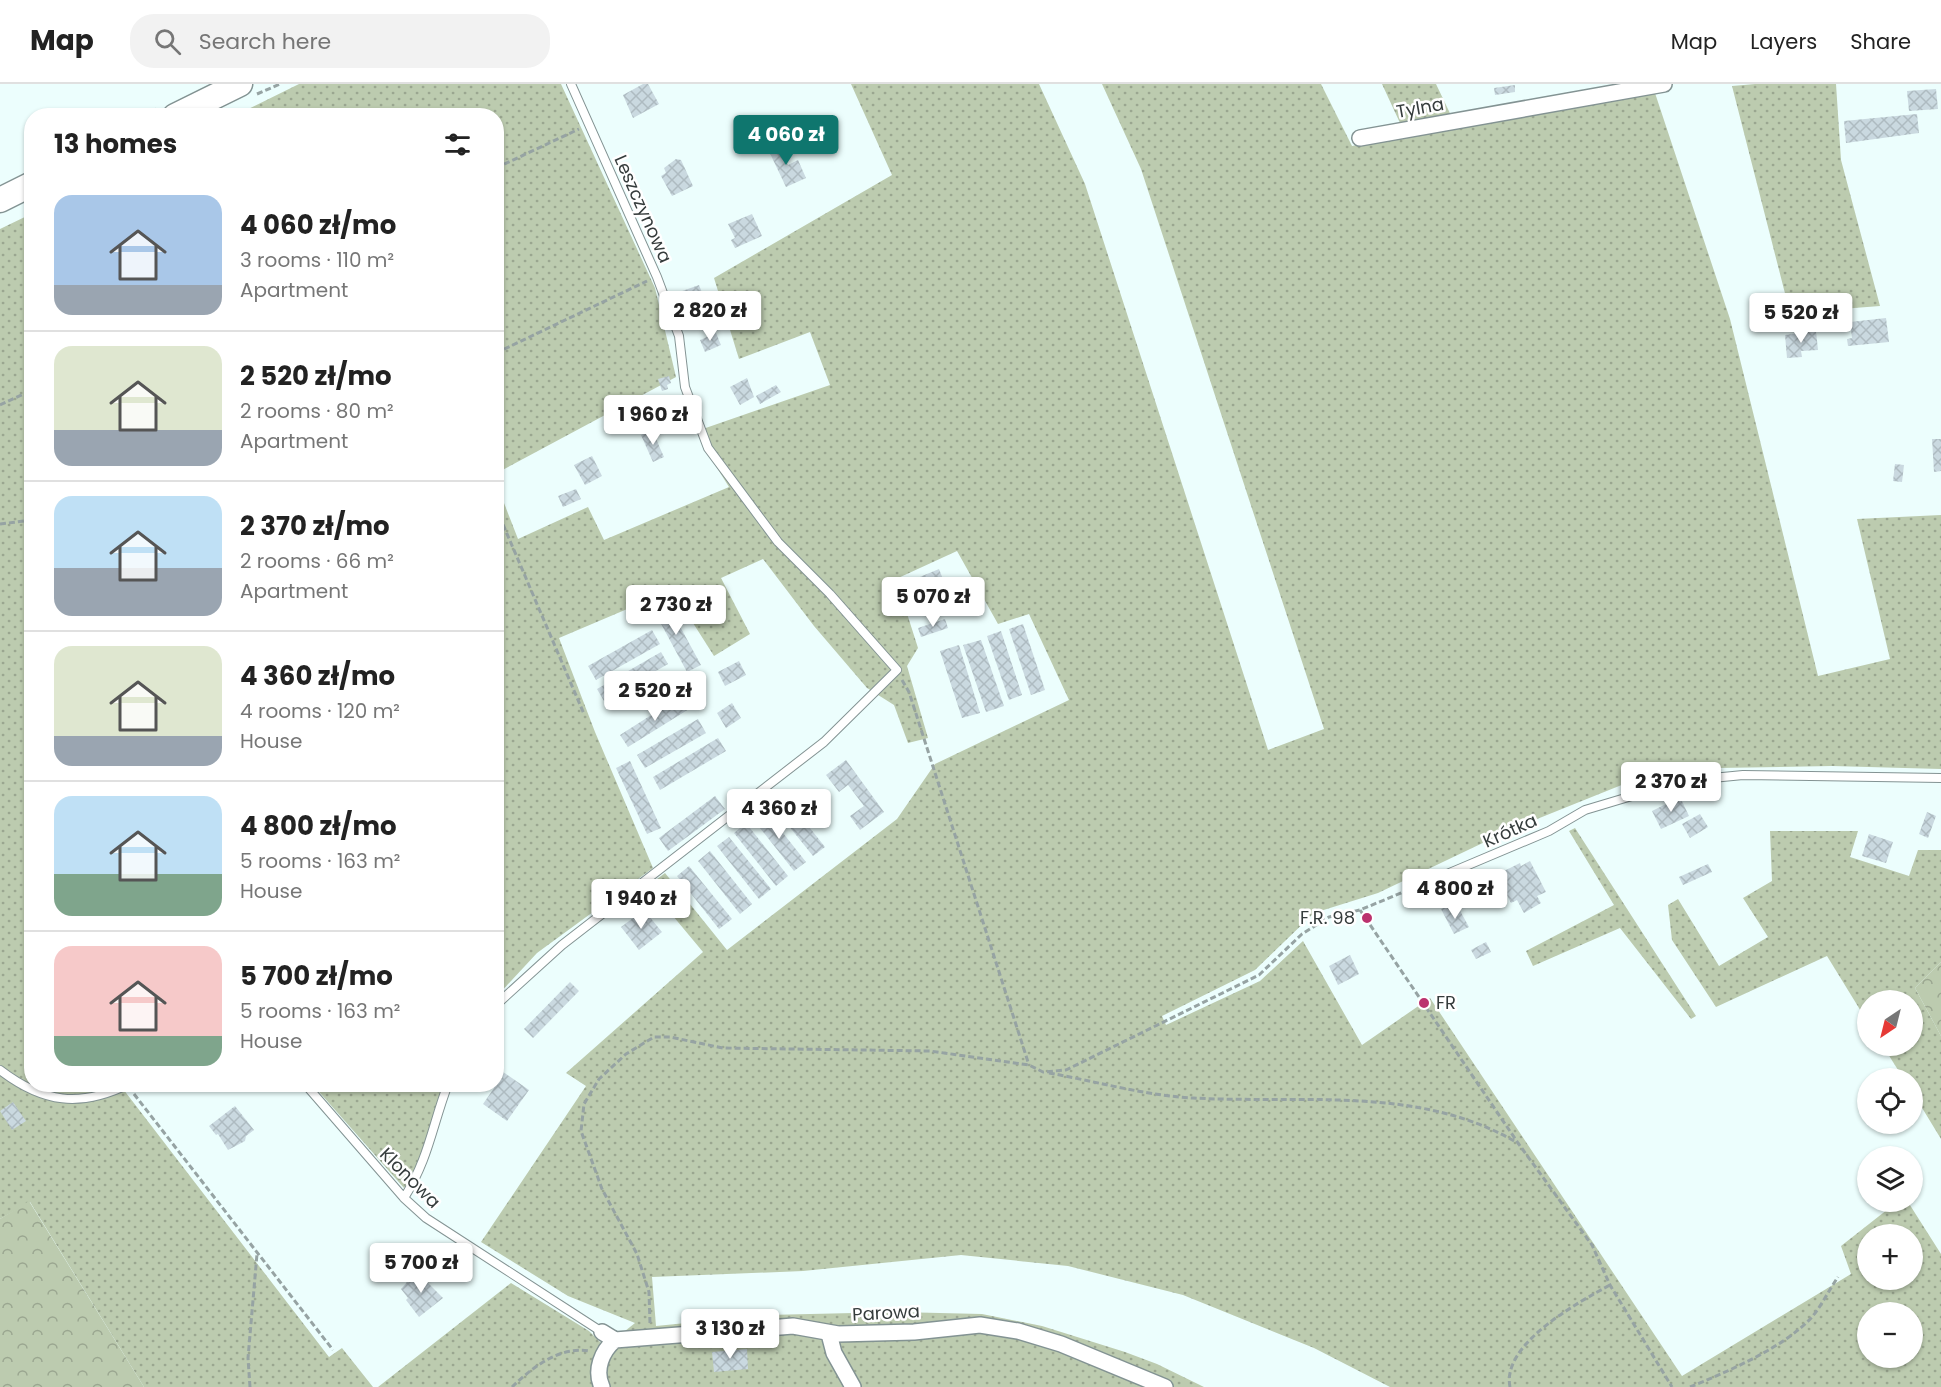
<!DOCTYPE html>
<meta charset="utf-8">
<style>
body{margin:0;font-family:Poppins,sans-serif;background:#f2f2f2;color:#222;height:100vh;display:flex;flex-direction:column;font-size:22px;white-space:nowrap}
*{box-sizing:border-box;margin:0}
p{font-size:20px;color:#767676}
.icon{flex:none;width:33px;height:33px;fill:none;stroke:currentColor;stroke-width:2;stroke-linecap:round;stroke-linejoin:round}
.map{position:relative;flex:1;overflow:hidden}
.details{position:absolute;left:24px;top:24px;width:480px;height:984px;display:flex;flex-direction:column;background:#fff;border-radius:24px;box-shadow:0 2px 4px #0004}
.details>*{flex:none}
.needle{width:39px;rotate:215deg}
.buttons{position:absolute;left:1857px;top:906px;display:grid;gap:12px}
.buttons a{display:grid;place-items:center;width:66px;height:66px;border-radius:50%;background:#fff;box-shadow:0 2px 4px #0004;font-size:30px}
.price{position:absolute;translate:-50% -51px;padding:0 14px;border-radius:6px;background:#fff;color:#222;font-size:20px;line-height:39px;filter:drop-shadow(0 2px 3px #0008)}
.price::after{content:'';position:absolute;left:50%;top:36px;width:18px;height:14px;margin-left:-9px;background:inherit;clip-path:polygon(0 0,100% 0,50% 100%)}
.price.current{background:#0f766e;color:#fff}
ul{padding:0;list-style:none}
li{display:flex;align-items:center;gap:18px;height:150px;padding:0 30px}
li+li{border-top:2px solid #e0e0e0}
li span{display:grid;place-items:center;flex:none;width:168px;height:120px;border-radius:18px;color:#555}
li>.icon{margin-inline-start:auto}
span .icon{width:72px;height:72px;fill:#fffc;stroke-width:1}
li b{font-size:26px}
h2{display:flex;justify-content:space-between;align-items:center;height:72px;padding:0 30px;font-size:26px}
header{display:flex;align-items:center;gap:36px;box-sizing:border-box;height:84px;padding:0 30px;background:#fff;border-bottom:2px solid #e0e0e0}
header strong{font-size:28px}
nav{display:flex;gap:33px;margin-inline-start:auto;font-size:21px}
.search{width:420px;height:54px;background:#f2f2f2;display:flex;align-items:center;gap:15px;box-sizing:border-box;padding:0 21px;border-radius:24px;color:#767676;font-size:22px}
.map>svg:first-child{display:block}
</style>
<header>
<strong>Map</strong>
<div class="search"><svg class="icon" aria-label="search" viewBox="0 0 24 24"><circle cx="10" cy="10" r="6"/><path d="M15 15l6 6"/></svg>Search here</div>
<nav><a>Map</a><a>Layers</a><a>Share</a></nav>
</header>
<div class="map">
<svg width="1941" height="1303" viewBox="0 0 1941 1303">
<defs>
<pattern id="grass-dots" width="8" height="8" patternUnits="userSpaceOnUse" patternTransform="scale(1.5)"><rect width="8" height="8" fill="#bccbaf"/><path d="M2 2h.1M6 6h.1" fill="none" stroke="#9aa690" stroke-width="1.8" stroke-linecap="round"/></pattern>
<pattern id="forest-crowns" width="20" height="18" patternUnits="userSpaceOnUse" patternTransform="scale(1.5)"><rect width="20" height="18" fill="#bccbaf"/><path d="M2 6a3 3 0 1 1 6 0M12 15a3 3 0 1 1 6 0" fill="none" stroke="#9aa690"/></pattern>
<pattern id="building-cross-hatch" width="8" height="8" patternUnits="userSpaceOnUse" patternTransform="scale(1.5)"><rect width="8" height="8" fill="#cad9e0"/><path d="M0 0l8 8M0 8l8-8" fill="none" stroke="#aebbc1"/></pattern>
</defs>
<rect width="100%" height="100%" fill="#ecfefd"/>
<path fill="url(#grass-dots)" fill-rule="evenodd" d="M299,0H561L655,204L676,293L497,389L496,32H234Z
M851,0H1039L1085,100L1268,666L1324,645L1141,85L1102,0H1321L1352,62L1406,52L1382,0H1436L1457,44L1655,9L1730,235L1818,592L1890,575L1857,435L1941,431V685L1832,682L1718,684L1634,696L1512,745L1378,809L1314,829L1255,886L1162,932L1166,941L1260,897L1303,857L1362,961L1430,914L1682,1292L1851,1190L1841,1162L1897,1118H1908L1941,1170V1303H1390L1314,1264L1183,1211L1068,1182L961,1171L803,1187L652,1193L656,1242L767,1231L897,1228L982,1230L1042,1242L1125,1268L1157,1280L1204,1303H378L511,1199L589,1247L605,1263L635,1239L568,1212L481,1158L586,1002L566,989L703,868L648,802L665,789L727,866L897,735L935,680L1069,616L1029,530L998,540L957,467L896,495L918,564L907,582L928,654L908,659L894,621L867,604L814,542L763,475L721,494L750,550L714,572L672,506L559,554L595,648L653,784L537,869L497,912V401L518,455L588,423L604,456L729,403L704,363L697,347L830,301L810,248L739,275L714,194L892,91ZM1868,1150H1912V1196H1868ZM1868,1228H1912V1274H1868Z
M1755,0H1836L1841,76L1880,222L1790,229L1732,2Z
M31,130L32,1000L120,1001L329,1273L342,1264L373,1303H144L30,1118L0,1135V145Z
M1575,744L1696,932L1691,935L1620,844L1533,882L1526,867L1614,821L1569,747Z
M1770,747H1858L1850,773L1909,792L1918,766H1941V878L1915,904L1941,952V1055L1913,1009L1912,994H1903L1883,962H1912V916H1868L1867,937L1827,872L1716,923L1672,856L1668,821L1678,815L1719,882L1768,853L1743,814L1772,797Z
M313,1001H443L415,1089L404,1104Z"/>
<path fill="url(#forest-crowns)" d="M1941,878V952L1915,904Z
M29,1117L144,1303H0V1135Z"/>
<path fill="url(#building-cross-hatch)" d="M643,0H648L659,20L633,34L623,11Z
M1515,1V8L1495,11L1494,4Z
M1936,5L1938,25L1909,27L1907,7Z
M1917,30L1919,49L1846,59L1844,37Z
M776,56L788,81L798,76L806,94L786,103L766,61Z
M676,75L681,76L693,102L672,112L661,92L666,89L664,84Z
M752,130L762,152L735,164L731,156L735,154L728,140Z
M699,201L712,234L688,244L674,210Z
M1886,234L1889,258L1848,262L1847,255L1852,254L1850,238Z
M1816,247L1818,266L1801,267L1802,273L1787,274L1785,251Z
M716,249L721,261L705,268L700,256Z
M669,292L671,299L667,301L668,305L662,307L658,295Z
M747,294L754,313L740,321L730,303Z
M776,301L781,308L760,320L756,312Z
M652,346L664,373L653,378L641,351Z
M1932,355H1941V387L1934,388Z
M592,372L602,392L585,401L574,381Z
M1895,380L1904,381L1902,398L1893,397Z
M576,405L581,415L563,423L558,412Z
M939,485L948,508L923,518L915,495Z
M665,515L701,581L687,588L652,523Z
M945,535L948,544L921,553L918,544Z
M1023,540L1045,606L1031,611L1009,545Z
M652,546L660,560L596,596L588,582Z
M1001,547L1022,611L1009,616L987,552Z
M981,556L1004,622L986,628L963,561Z
M959,561L980,629L962,634L940,567Z
M661,568L668,580L604,617L597,605Z
M739,577L746,591L725,602L718,588Z
M681,612L689,625L628,663L620,651Z
M732,619L741,634L726,644L717,629Z
M698,635L706,649L645,684L637,671Z
M718,654L726,667L660,706L653,693Z
M846,676L884,728L860,746L850,732L864,722L848,701L839,708L826,691Z
M630,677L661,744L647,750L616,684Z
M783,710L825,763L813,772L771,720Z
M715,712L725,725L668,767L659,754Z
M1680,713L1689,732L1661,745L1652,727Z
M764,725L806,778L794,787L752,734Z
M1927,728L1936,732L1928,754L1919,750Z
M1700,730L1708,743L1690,754L1682,740Z
M746,739L788,792L776,802L734,749Z
M1869,750L1893,758L1886,779L1862,772Z
M729,753L771,805L759,815L717,762Z
M710,767L752,820L740,830L698,777Z
M1530,777L1546,808L1537,812L1541,819L1524,829L1517,816L1511,819L1496,791L1520,779L1521,782Z
M1708,780L1712,788L1683,801L1679,793Z
M689,782L732,835L719,845L677,792Z
M1448,822L1450,827L1458,823L1469,843L1454,850L1441,825Z
M644,826L662,848L639,866L621,843Z
M1486,858L1491,868L1476,875L1471,866Z
M1350,871L1359,890L1338,901L1329,882Z
M570,898L579,907L533,954L524,945Z
M496,983L529,1006L507,1037L483,1020L494,1004L488,1000H496Z
M13,1018L26,1037L12,1046L0,1027Z
M235,1022L254,1046L246,1052L245,1057L228,1066L218,1050L216,1051L209,1042Z
M423,1188L428,1195L426,1197L443,1214L419,1233L406,1216L408,1214L401,1205L412,1192L414,1195Z
M747,1265L748,1285L714,1288L712,1268Z"/>
<g fill="none" stroke-linecap="round" stroke-linejoin="round">
<defs>
<path id="lane" d="M1447,790L1549,747L1585,726L1682,697L1743,691L1941,694
M496,921L562,861L824,658L897,586L830,510L778,458L708,364L685,303L679,252L657,193L571,0
M0,986C43,1019 80,1024 129,1000
M305,1000L404,1114L426,1134L602,1248
M404,1114C429,1074 432,1042 448,1000"/>
<path id="street" d="M1360,54L1664,0
M602,1248L615,1256L793,1242L838,1250L914,1248L980,1241L1018,1247L1061,1260L1165,1303
M829,1250L834,1269L853,1303
M602,1303C594,1286 602,1267 615,1256"/>
<path id="primary" d="M175,32L240,0
M0,116L32,100"/>
</defs>
<use href="#lane" stroke="#839393" stroke-width="10"/>
<use href="#street" stroke="#839393" stroke-width="18"/>
<use href="#primary" stroke="#839393" stroke-width="27"/>
<path stroke="#96a3a3" stroke-width="3" stroke-dasharray="6 3" stroke-linecap="butt" d="M257,10L280,0
M143,32L156,25
M496,84L579,45
M496,269L647,197
M0,321L32,306
M496,424L584,630
M0,440L32,436
M902,596L909,608L1029,981
M1360,826L1518,1059L1592,1161L1610,1201L1672,1303
M1049,989C1094,997 1148,1012 1193,1014C1302,1020 1418,1001 1516,1058
M134,1010L333,1266
M650,1239L649,1208L637,1170L602,1105L581,1047L584,1020L599,995L626,970L654,953H670L723,964L930,967L1029,981L1043,988L1066,986L1259,891L1302,850L1329,833L1360,826L1437,794
M250,1303L248,1274L257,1170
M512,1303C533,1283 559,1262 590,1267
M1510,1303C1501,1260 1579,1218 1610,1201
M1690,1303C1727,1288 1785,1263 1812,1233C1822,1221 1829,1206 1838,1193"/>
<use href="#lane" stroke="#fff" stroke-width="8"/>
<use href="#street" stroke="#fff" stroke-width="15"/>
<use href="#primary" stroke="#fff" stroke-width="24"/>
</g>
<g fill="#bb326e" stroke="#fff" stroke-width="2">
<circle cx="1367" cy="834" r="6"/>
<circle cx="1424" cy="919" r="6"/>
</g>
<g text-anchor="middle" stroke-width="5" stroke-linejoin="round" paint-order="stroke">
<g font-size="18" fill="#353c3c" stroke="#fff">
<text transform="translate(1420 24) rotate(-10)" y="6">Tylna</text>
<text transform="translate(643 125) rotate(66)" y="6">Leszczynowa</text>
<text transform="translate(1510 747) rotate(-24)" y="6">Krótka</text>
<text transform="translate(410 1094) rotate(45)" y="6">Klonowa</text>
<text transform="translate(886 1229) rotate(-3)" y="6">Parowa</text>
</g>
<g font-size="18" fill="#353c3c" stroke="#fff" text-anchor="end">
<text x="1355" y="840">F.R. 98</text>
<text x="1436" y="925" text-anchor="start">FR</text>
</g>
</g>
</svg>
<div class="buttons">
<a><svg class="needle" viewBox="-14 -14 28 28"><path d="M0-13l5 13h-10z" fill="#e53935"/><path d="M0 13l5-13h-10z" fill="#767676"/></svg></a>
<a><svg class="icon" aria-label="locate" viewBox="0 0 24 24"><circle cx="12" cy="12" r="6"/><path d="M12 2v4M12 18v4M2 12h4M18 12h4"/></svg></a>
<a><svg class="icon" aria-label="layers" viewBox="0 0 24 24"><path d="M12 4l9 5-9 5-9-5zM3 14l9 5 9-5"/></svg></a>
<a>+</a>
<a>−</a>
</div>
<b class="price current" style="left:786px;top:82px">4 060 zł</b>
<b class="price" style="left:710px;top:258px">2 820 zł</b>
<b class="price" style="left:1801px;top:260px">5 520 zł</b>
<b class="price" style="left:653px;top:362px">1 960 zł</b>
<b class="price" style="left:933px;top:544px">5 070 zł</b>
<b class="price" style="left:676px;top:552px">2 730 zł</b>
<b class="price" style="left:655px;top:638px">2 520 zł</b>
<b class="price" style="left:1671px;top:729px">2 370 zł</b>
<b class="price" style="left:779px;top:756px">4 360 zł</b>
<b class="price" style="left:1455px;top:836px">4 800 zł</b>
<b class="price" style="left:641px;top:846px">1 940 zł</b>
<b class="price" style="left:421px;top:1210px">5 700 zł</b>
<b class="price" style="left:730px;top:1276px">3 130 zł</b>
<section class="details">
<h2>13 homes<svg class="icon" aria-label="filters" viewBox="0 0 24 24"><path d="M4 7h16M4 17h16"/><circle cx="9" cy="7" r="2"/><circle cx="15" cy="17" r="2"/></svg></h2>
<ul>
<li><span style="background:linear-gradient(#a9c7e8 75%,#9aa5b1 0)"><svg class="icon" aria-label="home" viewBox="0 0 24 24"><path d="M3 11l9-7 9 7M6 9v11h12V9"/></svg></span><div><b>4 060 zł/mo</b><p>3 rooms · 110 m²</p><p>Apartment</p></div></li>
<li><span style="background:linear-gradient(#dfe7d0 70%,#9aa5b1 0)"><svg class="icon" aria-label="home" viewBox="0 0 24 24"><path d="M3 11l9-7 9 7M6 9v11h12V9"/></svg></span><div><b>2 520 zł/mo</b><p>2 rooms · 80 m²</p><p>Apartment</p></div></li>
<li><span style="background:linear-gradient(#bfe0f5 60%,#9aa5b1 0)"><svg class="icon" aria-label="home" viewBox="0 0 24 24"><path d="M3 11l9-7 9 7M6 9v11h12V9"/></svg></span><div><b>2 370 zł/mo</b><p>2 rooms · 66 m²</p><p>Apartment</p></div></li>
<li><span style="background:linear-gradient(#dfe7d0 75%,#9aa5b1 0)"><svg class="icon" aria-label="home" viewBox="0 0 24 24"><path d="M3 11l9-7 9 7M6 9v11h12V9"/></svg></span><div><b>4 360 zł/mo</b><p>4 rooms · 120 m²</p><p>House</p></div></li>
<li><span style="background:linear-gradient(#bfe0f5 65%,#7fa58c 0)"><svg class="icon" aria-label="home" viewBox="0 0 24 24"><path d="M3 11l9-7 9 7M6 9v11h12V9"/></svg></span><div><b>4 800 zł/mo</b><p>5 rooms · 163 m²</p><p>House</p></div></li>
<li><span style="background:linear-gradient(#f6c9c9 75%,#7fa58c 0)"><svg class="icon" aria-label="home" viewBox="0 0 24 24"><path d="M3 11l9-7 9 7M6 9v11h12V9"/></svg></span><div><b>5 700 zł/mo</b><p>5 rooms · 163 m²</p><p>House</p></div></li>
</ul>
</section>
</div>
